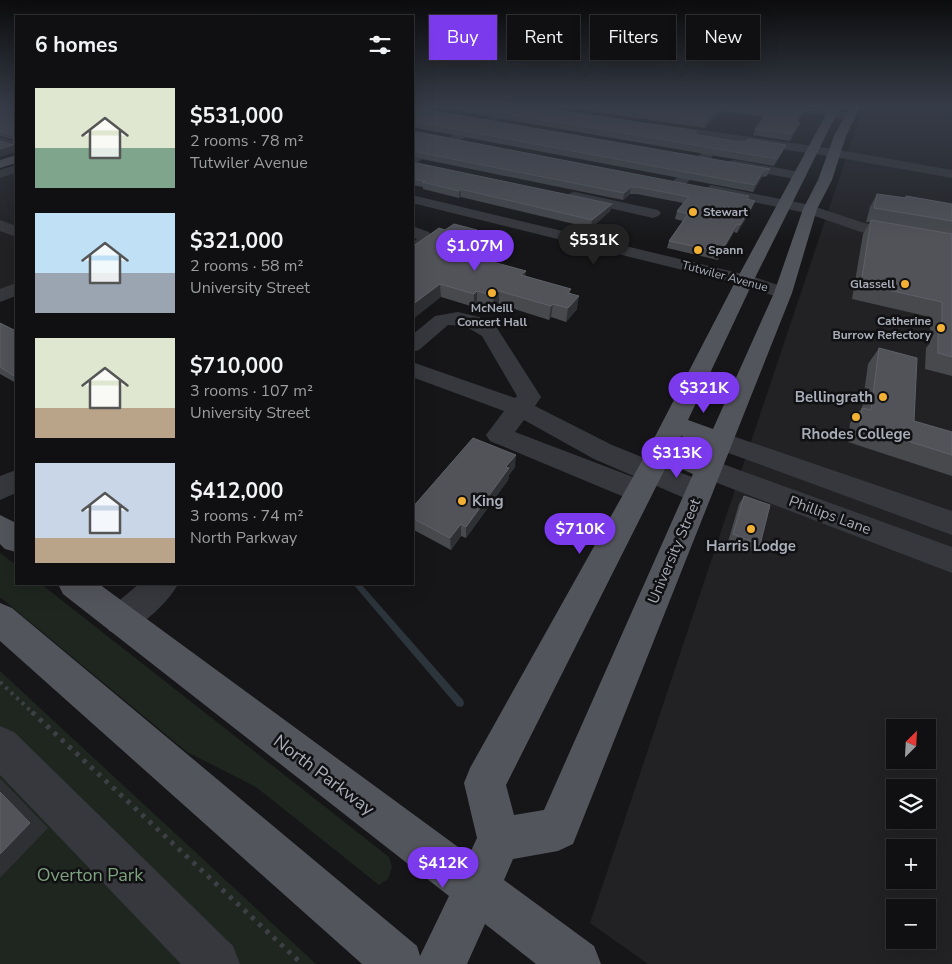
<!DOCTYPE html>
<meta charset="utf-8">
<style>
body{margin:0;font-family:"Nunito Sans",sans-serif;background:#1e1e20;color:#f1f3f6;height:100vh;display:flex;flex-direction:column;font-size:19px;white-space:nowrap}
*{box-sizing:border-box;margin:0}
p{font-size:16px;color:#9c9d9f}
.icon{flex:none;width:28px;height:28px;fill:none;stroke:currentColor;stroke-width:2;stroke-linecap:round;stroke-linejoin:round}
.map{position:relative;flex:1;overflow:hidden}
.side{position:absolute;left:15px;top:15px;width:399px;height:570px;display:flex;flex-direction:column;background:#101012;border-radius:0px;box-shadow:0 5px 20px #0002,0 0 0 1px #303032}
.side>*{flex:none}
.guide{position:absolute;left:429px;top:15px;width:448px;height:45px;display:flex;gap:10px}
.needle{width:32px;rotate:24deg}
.tools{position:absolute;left:886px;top:719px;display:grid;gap:10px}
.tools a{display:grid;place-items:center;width:50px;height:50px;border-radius:0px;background:#101012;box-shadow:0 5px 20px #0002,0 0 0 1px #303032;font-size:25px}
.price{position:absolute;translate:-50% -42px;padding:0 11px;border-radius:18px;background:#7c3aed;color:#fff;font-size:16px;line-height:32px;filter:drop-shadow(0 1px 2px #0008)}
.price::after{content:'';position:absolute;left:50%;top:30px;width:15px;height:11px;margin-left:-8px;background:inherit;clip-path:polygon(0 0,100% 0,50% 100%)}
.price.selected{background:#222;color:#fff}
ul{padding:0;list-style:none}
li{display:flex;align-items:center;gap:15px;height:125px;padding:0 20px}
li span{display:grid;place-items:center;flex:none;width:140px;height:100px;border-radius:0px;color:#555}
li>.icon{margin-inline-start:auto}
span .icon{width:60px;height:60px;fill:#fffc;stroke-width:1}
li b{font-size:21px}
h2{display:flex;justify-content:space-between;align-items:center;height:60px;padding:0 20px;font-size:21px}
.chip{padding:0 18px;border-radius:0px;background:#101012;box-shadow:0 5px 20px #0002,0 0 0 1px #303032;font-size:18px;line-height:45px}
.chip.selected{background:#7c3aed;color:#fff}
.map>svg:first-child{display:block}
</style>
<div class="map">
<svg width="952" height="964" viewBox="0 0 952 964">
<rect width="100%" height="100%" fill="#161618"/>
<path fill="#222225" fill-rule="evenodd" d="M863,107H952V964H648L590,923ZM895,728H928V760H895ZM895,788H928V820H895ZM895,848H928V880H895ZM895,908H928V940H895Z
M16,165V286L0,293V170Z"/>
<path fill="#1e261f" d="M0,553L16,565V584H41L389,857L392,867L388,879L379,885L256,787L187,752L0,597Z
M0,671L316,964H0Z"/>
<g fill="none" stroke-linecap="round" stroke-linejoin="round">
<path fill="#2c353c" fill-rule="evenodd" d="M353,584H361L463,700L464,703L463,706L460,707L457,706Z"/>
<path stroke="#3d3f44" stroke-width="4" stroke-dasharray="3 4.5" stroke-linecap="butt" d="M0,682L34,714"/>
<path stroke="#3d3f44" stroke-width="5" stroke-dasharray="4 6" stroke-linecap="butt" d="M32,712L302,964"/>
<path fill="#37383d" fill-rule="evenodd" d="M510,107H523L412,165V156Z
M775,107H804L850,113L855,116L850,119L780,110Z
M658,124L834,149L952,170V178L834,157L727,141L684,186H674L672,183L674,180L716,139L654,129L652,127L654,125Z
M0,137L16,142V150L0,145Z
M734,160L800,172L807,176L800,180L729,167L728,164L729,161Z
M16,165V173L0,178V170Z
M711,185L810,205L864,223L952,238V248L861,232L806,213L706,192L704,189Z
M575,192L658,210L661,213L658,216L653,218L570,199L568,196L570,193Z
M412,195L751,276L790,289L792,293L790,297L783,299L739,284L412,203Z
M0,220L16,226V237L0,231Z
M412,226L429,232L434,240L418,256L412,257V243L417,239L412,237Z
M16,283V296L0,302V289Z
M458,312L479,317L497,328L541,397L535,406L612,445L709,484L713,492L709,500L699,503L689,500L594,459L524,420L515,432L649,483L653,491L649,499L639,502L629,499L490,441L486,435L504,411L412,377V362L515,398L517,396L482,336L465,326L448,325L419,350L412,352V335L435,316Z
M721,432L952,511V535L712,447L708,441L712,435Z
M709,459L952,547V573L699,476L696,469L699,462Z
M16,470V493L0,500V476Z
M139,584H178C169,602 140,628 121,636L109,631L104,620L109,609Z
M0,726L14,732L233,946L240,964H181L0,775Z"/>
<path fill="#53555c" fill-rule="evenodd" d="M830,107H840L751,286L688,420L713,429L774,293L803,209L818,180L834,136L850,107H860L846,136L832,180L817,209L792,293L573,844L558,851L513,859L504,880L594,946L601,964H536L485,924L467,964H362L0,641V603L12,608L417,946L420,956L449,896L63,594L58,584H99L469,855L477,838L464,783L470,768L648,450L733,286ZM681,436L706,445L702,455L676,446ZM668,463L693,474L544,810L514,815L506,785Z
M16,155V163L0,168V160Z
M0,515L16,523V552L5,549L0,544Z"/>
</g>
<path fill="#47494d" d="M0,107H16V152L13,145L14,140L0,136Z
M412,107L770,169L767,176L762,177L753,192L412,127Z
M435,107H536L783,151L774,166Z
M564,107H788L804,109L797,123H800L797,129L790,141L753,135L755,129L764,117L722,111L704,128Z
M412,131L748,199L752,208L737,233L734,232L718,260L667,248L669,241L683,221L675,219L677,211L683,203L637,194H630L623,200L412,157Z
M412,162L612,204L610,211L591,228L461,197L459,198L423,189V187L412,185Z
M877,194L905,198L906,196L952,204V376L925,369L926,348L930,343V317L852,299L863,234L870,222H866L870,207Z
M477,242L462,253L571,293L577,309L566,322L551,317L549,320L499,304L493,309L477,304L474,307L441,297L412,247Z
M0,323L16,331V383L0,374Z
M879,348L914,421L952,432V476L848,442L850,423L862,408L868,364Z
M515,467L509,475L508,480L466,538L461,536L451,550L412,529V508Z
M744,496L760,545L754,552L728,542L739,504Z"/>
<path fill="#2f3033" d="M721,107H723L722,111L704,128L706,122Z
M800,123L797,129L790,141L792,134Z
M16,144V152L0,157V149Z
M786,145L783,151L774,166L777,159Z
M764,170L762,177L753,192L755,185Z
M631,187L630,194L623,200L624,193Z
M460,189L461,197L459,198V191Z
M755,201L752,208L737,233L740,225Z
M612,204L610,211L591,228L592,220Z
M737,224L734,232L718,260L721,252Z
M477,230V242L450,262L449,250Z
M526,271L525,284L521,275Z
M440,284L441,297L412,320V305Z
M477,291V304L474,307V294Z
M499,291V304L493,309L494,296Z
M579,296L577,309L566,322L568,308Z
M553,304L551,317L549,320L551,306Z
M516,455L515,467L509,475L508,480L466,538V527Z
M461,524V536L451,550L450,538Z
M0,778L48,828L0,878Z"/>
<path fill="#525359" stroke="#5f6168" d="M0,107H16V144L0,149V141L13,145L14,135L0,131Z
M412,107L770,169L764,170L755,185L412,121Z
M468,107H536L697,131L693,134L739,142L746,141L748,139L786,145L777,159Z
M603,107H721L706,122Z
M738,107H788L804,109L796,122L800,123L792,134L755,129L768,111Z
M412,131L749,196L747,199L755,201L740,225L737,224L721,252L669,241L688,214L677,211L689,197L638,187H631L624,193L412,151Z
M412,162L612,204L592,220L460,189L459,191L422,182L425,181L412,179Z
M877,194L906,198V196L952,204V221L874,208Z
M871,220L952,234V357L938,353V333L942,334V302L861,284Z
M454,224L477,230L449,250L526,271L521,275L571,289L568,293L579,296L568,308L553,304L551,306L499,291L494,296L477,291L474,294L440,284L412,305V247L439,228L445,230Z
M0,323L16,331V377L0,367Z
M879,348L917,358L914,421L952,432V455L860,426L862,408L871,410Z
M473,438L516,455L506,467L509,468L466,527L461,524L450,538L412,518V508Z
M744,496L770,505L760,545L733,534Z
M0,792L30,823L0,854Z"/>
<linearGradient id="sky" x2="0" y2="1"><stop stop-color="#0c0c0d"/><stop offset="0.44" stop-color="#363c48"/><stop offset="1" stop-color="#363c48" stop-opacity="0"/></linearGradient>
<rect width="952" height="242" fill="url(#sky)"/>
<g fill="#f2b134" stroke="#111113" stroke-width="2">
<circle cx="693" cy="212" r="5"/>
<circle cx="698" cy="250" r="5"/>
<circle cx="905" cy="284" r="5"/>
<circle cx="492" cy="293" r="5"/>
<circle cx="941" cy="328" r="5"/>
<circle cx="883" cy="397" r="5"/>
<circle cx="856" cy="417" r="5"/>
<circle cx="462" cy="501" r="5"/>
<circle cx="751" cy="529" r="5"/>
</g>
<g text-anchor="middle" stroke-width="5" stroke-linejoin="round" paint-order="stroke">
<g font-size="12" font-weight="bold" fill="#a8adb8" stroke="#111113" text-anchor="start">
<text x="703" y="216">Stewart</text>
<text x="708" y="254">Spann</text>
<text x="895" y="288" text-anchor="end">Glassell</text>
<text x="492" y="312" text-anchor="middle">McNeill<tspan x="492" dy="14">Concert Hall</tspan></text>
<text x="931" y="325" text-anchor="end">Catherine<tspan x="931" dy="14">Burrow Refectory</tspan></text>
</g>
<g font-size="12" fill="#a8adb8" stroke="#111113">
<text transform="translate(725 276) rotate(15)" y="4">Tutwiler Avenue</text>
</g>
<g font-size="15" font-weight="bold" fill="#a8adb8" stroke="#111113">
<text x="873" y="402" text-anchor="end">Bellingrath</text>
<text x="856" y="439">Rhodes College</text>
<text x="472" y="506" text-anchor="start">King</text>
<text x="751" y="551">Harris Lodge</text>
</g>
<g font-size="15" fill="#a8adb8" stroke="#111113">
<text transform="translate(830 515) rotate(20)" y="5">Phillips Lane</text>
<text transform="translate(674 551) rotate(-67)" y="5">University Street</text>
</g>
<g font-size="18" fill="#a8adb8" stroke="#111113">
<text transform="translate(324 775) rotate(37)" y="6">North Parkway</text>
</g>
<g font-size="18" fill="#7fa381" stroke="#111113">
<text x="90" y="881">Overton Park</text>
</g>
</g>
</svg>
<div class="tools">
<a><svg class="needle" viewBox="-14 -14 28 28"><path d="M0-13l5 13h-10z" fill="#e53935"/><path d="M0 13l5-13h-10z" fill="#9c9d9f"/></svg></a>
<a><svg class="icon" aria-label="layers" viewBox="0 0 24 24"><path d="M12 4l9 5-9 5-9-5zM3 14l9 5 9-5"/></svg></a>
<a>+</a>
<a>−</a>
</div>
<b class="price selected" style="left:594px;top:266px">$531K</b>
<b class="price" style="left:475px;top:272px">$1.07M</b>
<b class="price" style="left:704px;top:414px">$321K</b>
<b class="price" style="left:677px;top:479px">$313K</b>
<b class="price" style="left:580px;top:555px">$710K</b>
<b class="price" style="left:443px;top:889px">$412K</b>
<div class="guide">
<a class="chip selected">Buy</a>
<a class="chip">Rent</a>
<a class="chip">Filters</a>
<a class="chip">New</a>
</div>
<section class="side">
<h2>6 homes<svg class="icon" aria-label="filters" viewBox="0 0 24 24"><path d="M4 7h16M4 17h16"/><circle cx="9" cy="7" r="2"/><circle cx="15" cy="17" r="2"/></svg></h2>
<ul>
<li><span style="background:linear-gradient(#dfe7d0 60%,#7fa58c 0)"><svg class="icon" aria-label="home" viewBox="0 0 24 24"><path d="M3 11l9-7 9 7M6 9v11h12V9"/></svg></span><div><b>$531,000</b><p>2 rooms · 78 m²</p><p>Tutwiler Avenue</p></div></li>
<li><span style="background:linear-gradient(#bfe0f5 60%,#9aa5b1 0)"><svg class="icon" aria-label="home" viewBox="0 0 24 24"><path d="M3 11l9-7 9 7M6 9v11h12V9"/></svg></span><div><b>$321,000</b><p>2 rooms · 58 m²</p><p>University Street</p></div></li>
<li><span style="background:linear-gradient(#dfe7d0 70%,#b9a48a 0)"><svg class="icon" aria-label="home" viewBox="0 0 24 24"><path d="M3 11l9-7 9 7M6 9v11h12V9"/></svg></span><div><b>$710,000</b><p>3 rooms · 107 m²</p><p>University Street</p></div></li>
<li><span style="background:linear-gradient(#c9d6e8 75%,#b9a48a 0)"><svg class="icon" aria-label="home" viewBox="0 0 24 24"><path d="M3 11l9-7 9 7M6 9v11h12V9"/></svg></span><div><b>$412,000</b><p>3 rooms · 74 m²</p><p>North Parkway</p></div></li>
</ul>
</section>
</div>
